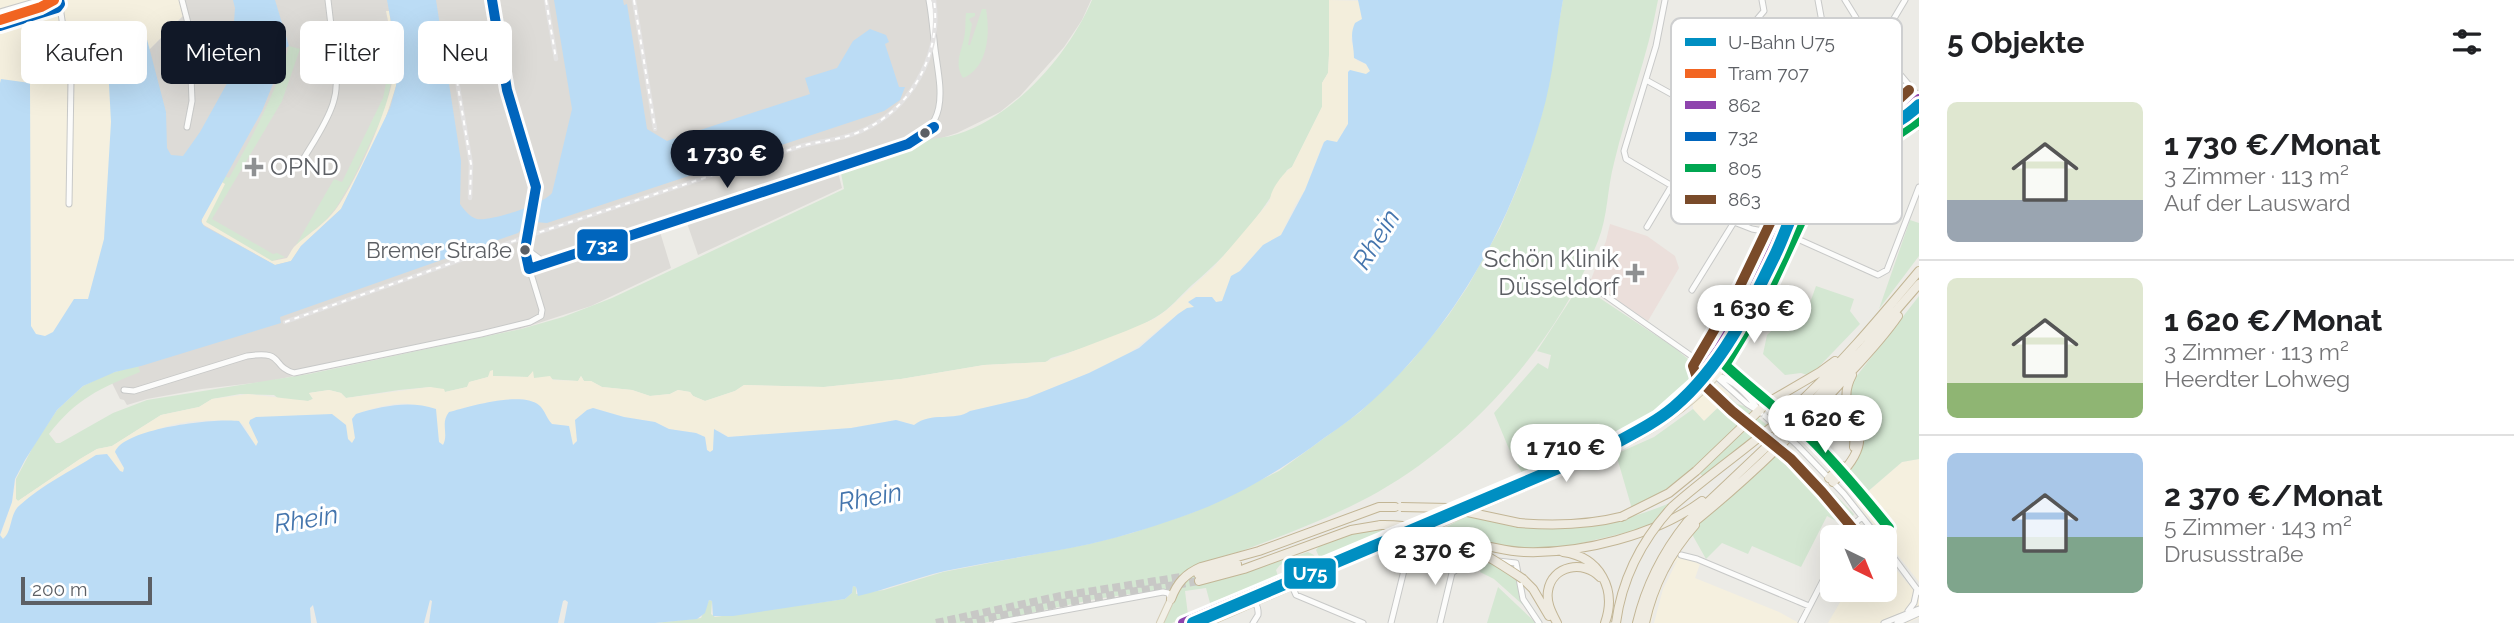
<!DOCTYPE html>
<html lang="de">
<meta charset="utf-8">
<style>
body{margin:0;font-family:Raleway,sans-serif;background:#f2f2f2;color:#202124;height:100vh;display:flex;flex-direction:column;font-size:26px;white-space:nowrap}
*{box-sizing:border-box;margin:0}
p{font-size:23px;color:#757577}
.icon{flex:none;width:38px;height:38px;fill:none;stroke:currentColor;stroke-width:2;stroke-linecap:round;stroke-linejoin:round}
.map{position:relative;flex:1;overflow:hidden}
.side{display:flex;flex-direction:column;background:#fff;width:595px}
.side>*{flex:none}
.banner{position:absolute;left:21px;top:21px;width:665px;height:63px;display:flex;gap:14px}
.needle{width:46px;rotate:137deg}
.controls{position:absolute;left:1820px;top:525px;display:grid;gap:14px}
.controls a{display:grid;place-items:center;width:77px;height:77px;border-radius:10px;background:#fff;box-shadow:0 7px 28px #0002;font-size:35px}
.scale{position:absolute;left:21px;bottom:18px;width:131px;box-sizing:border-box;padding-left:7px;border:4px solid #5c5f64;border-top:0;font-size:19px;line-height:24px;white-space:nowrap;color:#5c5f64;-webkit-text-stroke:5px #fff;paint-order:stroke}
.price{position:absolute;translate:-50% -60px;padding:0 16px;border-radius:24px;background:#fff;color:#222;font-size:23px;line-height:46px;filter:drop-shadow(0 2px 4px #0008)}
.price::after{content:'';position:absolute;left:50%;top:42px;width:21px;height:16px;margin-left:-10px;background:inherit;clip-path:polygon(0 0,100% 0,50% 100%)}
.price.active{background:#111827;color:#fff}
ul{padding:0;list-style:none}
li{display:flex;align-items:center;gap:21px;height:175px;padding:0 28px}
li+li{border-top:2px solid #e0e0e0}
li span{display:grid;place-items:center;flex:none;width:196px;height:140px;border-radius:10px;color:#555}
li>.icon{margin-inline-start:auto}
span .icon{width:84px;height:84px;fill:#fffc;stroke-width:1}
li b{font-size:30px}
h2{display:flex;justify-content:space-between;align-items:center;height:84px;padding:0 28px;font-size:30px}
.tag{padding:0 24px;border-radius:10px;background:#fff;box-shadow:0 7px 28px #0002;font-size:24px;line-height:63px}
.tag.active{background:#111827;color:#fff}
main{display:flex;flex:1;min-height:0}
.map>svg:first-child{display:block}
</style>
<main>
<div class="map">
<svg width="1919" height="623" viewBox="0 0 1919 623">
<rect width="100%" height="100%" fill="#ecebe6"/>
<path fill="#f5f0df" d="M0,0H181L185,14L140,59L105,302L56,348L0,353Z
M1716,383L1730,394L1729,397L1704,421L1693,409V404Z
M1919,459V582L1856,502L1902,462Z
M1675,555L1700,564L1695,578L1779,612L1799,623H1654L1663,589L1678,559L1668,570L1656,603L1651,623H1649L1659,586Z
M1885,557L1919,596V618L1907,623H1828L1847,590H1885Z"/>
<path fill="#dddbd7" d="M181,0H1091L1082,20L1064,47L1020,96L1000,112L957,133L838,172L842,188L698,255L687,223L660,232L671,268L591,306L520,329L309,373L270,381L202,389L147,399L127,405L124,400L120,399L112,383L188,321L140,59L185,14Z"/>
<path fill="#ebdfdb" d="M1610,224L1647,236L1675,256L1679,268L1648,321L1590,282L1606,241Z"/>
<path fill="#d4e7d2" d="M1092,0H1329V55L1328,73L1322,83V107L1292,167L1287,170C1262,215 1231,252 1192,285C1180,296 1170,309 1156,317C1124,337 1086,347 1051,358L1046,362L984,365L901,379L824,387L744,385L735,391L705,401L693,396L690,392L678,390L670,394L650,396L632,390L602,387L591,381H584L581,376L578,381L534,378L532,373L528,377L492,376L491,373L488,377L470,382L467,387L445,392L430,387L399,390L346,398L341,393L329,390L309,393L313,399L308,401L279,399L274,395L240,394L212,399L199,407L161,415L112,446L97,449L80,459L18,501L16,499V479L35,443L57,410L83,386L108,374L135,366H138L140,372C100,388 76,399 49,434L56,443H60L113,413L147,400L309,374L521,329L563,317L612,298L844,189L841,173C859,167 886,162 902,153C908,149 914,144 921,142C932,138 946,138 958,134C1015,116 1069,54 1092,0Z
M1563,0H1658C1648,56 1627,108 1614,163C1607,189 1608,216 1598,241C1556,343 1474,437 1378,492C1337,515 1292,532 1247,549C1234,554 1208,559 1198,567C1188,574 1180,585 1172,593L1164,589L1096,599L983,623H655L701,618L709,600L712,601L711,614L715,617L845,599L852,593L853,586L856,587V594L884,590L943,572L1089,544L1132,533L1194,512L1279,471L1360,412L1411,362L1448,316L1468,286L1500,228L1520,182L1542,114Z
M982,9H986C990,32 989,67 963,78C954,64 961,53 964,38C966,30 965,22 966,13H975V16L969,19L972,24L968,45H970Z
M289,46L300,49L282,101L212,219L273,254L277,253L285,257L272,261L207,223L205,220L225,184L221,181L224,176L229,178C254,133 275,96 289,46Z
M395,63L385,111L353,179L336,208L325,221L296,245L334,179L342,182L383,98L390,64Z
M1910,220L1919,223V256L1879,309Z
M1580,285L1675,348L1695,365L1697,373C1652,426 1585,447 1522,473L1509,449L1494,413L1538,363L1548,369L1551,355L1537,351Z
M1816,286L1854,299L1850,311L1860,324L1810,376L1801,373L1785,375L1763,354L1767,335L1787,316L1795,319L1806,314Z
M1919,296V459L1902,462L1859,499L1856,492L1846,480C1851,468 1862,456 1863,441C1865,417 1847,410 1852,382Z
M1729,397L1737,404L1744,406L1768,426L1703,476L1694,470L1676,486L1632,509L1616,454L1654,437L1693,409L1704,421Z
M1786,444L1854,514L1847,527L1827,516L1801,567L1752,546L1748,554L1722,543L1706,559L1693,536L1695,526Z
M1677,500L1649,527L1565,547L1534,550L1513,548L1440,529C1450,527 1459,518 1470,516C1484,515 1513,526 1529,527C1581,532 1629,521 1677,500Z
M1381,528L1382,531H1384L1378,537L1321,561L1316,550L1320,545L1354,532Z
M1308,552L1314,555L1317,561L1288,572L1285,563L1280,565L1276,570L1278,576L1210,603L1206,588L1185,591L1188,615L1172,623H1163L1176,593L1195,571L1222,579Z
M1483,561L1494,563L1516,578L1523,605L1494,579L1480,572Z
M1498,587L1536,623H1487Z"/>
<path fill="#f3eedc" d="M1329,0L1360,1L1362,19L1351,39L1357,61L1366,64L1370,71L1366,74L1350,70L1348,72V124L1337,142L1323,143L1305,190L1295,205L1281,235L1263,245L1239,271L1230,283L1222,301L1216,302L1212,297L1188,304L1195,305L1194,307L1178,314L1126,356L1089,373L1027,398L970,411C954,422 932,411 915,425L896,420L851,428L728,437L718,430L713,443V450L710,452L707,450L705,437L696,433L669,429L655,422L624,417L594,408L587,410L575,420L577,441L573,445L569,426L552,424C547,419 545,411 540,406C523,390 468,407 449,412L444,445L439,442C432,390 393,402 356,414L352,419L355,438L352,443L348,439L306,416L297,415L256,446L243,424C219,417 175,420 152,432C140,439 128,449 116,457L124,468V472L120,471L107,454L96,455L20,505L16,508L7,535L4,538L0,537L12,502L16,479V499L18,501L80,459L97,449L112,446L161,415L199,407L212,399L248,394L308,401L313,399L309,393L329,390L341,393L346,398L430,387L444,389L445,392L467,387L469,382L488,377L490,371L493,370V376L528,377L533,371L534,378L550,376L553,380L578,381L581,376L584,381H591L602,387L632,390L650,396L670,394L678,390L690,392L693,396L705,401L735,391L744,385L824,387L901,379L984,365L1045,362L1126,331L1154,319L1167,310L1214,267L1270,201C1270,190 1283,173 1292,167L1322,107V83L1328,73L1329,55Z
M386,11H389L398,65L396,86L383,126L341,209L301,246L291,261L275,265L202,224V218L222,182L225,184L206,222L272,261L287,258C290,254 292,248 296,245C309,233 325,224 336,209C358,179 396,95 395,59C394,44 389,27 386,11Z"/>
<path fill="#bbdcf5" d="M233,0H275L289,46L284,49L279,69L262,111L201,221L204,226L275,265L291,261L301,246L341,209L390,108L396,86L398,60L387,0H436L461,161L460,204C464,210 470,217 477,219C490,222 544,204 552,193L572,109L554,0H623L624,5L627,4L647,129L667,141L810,94L805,78L837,68L853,41L870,29L886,35L889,42L885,44L899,87H905L900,100L884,111L547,223L534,222V220L528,222L518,233L280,317L281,323L141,366L115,372L83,386L57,410L25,460L15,479L12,502L0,535L3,539C13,531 9,514 20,505C42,485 71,471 96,455L107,454L120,471L123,472L124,468L115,452C124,428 215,418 239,421L256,446L258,442L249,423L250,420L256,417L332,414L346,425L348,439L352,443L355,438L352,419L356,414C382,406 410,400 436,409L439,442L443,445C449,434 440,423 449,412C468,407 523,390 540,406C545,411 547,419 552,424L569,426L573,445L577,441L575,420L587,410L593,408L624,417L655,422L669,429L696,433L705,437L707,450L710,452L713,450L714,429L728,437L851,428L896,420L914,425C932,411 954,422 970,411L1027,398L1089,373L1139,348L1178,314L1187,308L1194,307L1188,302L1196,297H1212L1216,302L1222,301L1231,276L1240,271L1263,245L1281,235L1305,190L1324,142L1327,140L1337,142L1348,124V72L1350,70L1366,74L1370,71L1366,64L1354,58C1354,44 1349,36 1355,23L1362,19L1358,0H1563C1556,38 1553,77 1542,115C1510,227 1452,332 1363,409C1347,423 1329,434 1312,447C1274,474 1235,497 1192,513C1159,525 1125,536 1090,544C1042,554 993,561 945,571C915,578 888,589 858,596L856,587L853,586L852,593L845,599L733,616H713L712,601L709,600L705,613L697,619L655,623H564L568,602L565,600L563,601L558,623H429L432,601L430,600L424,623H317L313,605L310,608L311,623H0V83L1,79L30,83L31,326L36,334L45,336L53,332L74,299H88L104,239L111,122L108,66L96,31L143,24L166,112L167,148L171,155L183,156L200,132L230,78L235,8Z"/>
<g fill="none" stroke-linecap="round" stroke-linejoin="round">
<path stroke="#c8c8c6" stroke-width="8" stroke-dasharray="8 4" stroke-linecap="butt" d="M936,623L1061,596L1188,576
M965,623L1062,603L1199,581"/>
<defs>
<path id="minor" d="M59,0L71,80L69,204
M182,0L189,27L192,101L187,127
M328,0L335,59L333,64L327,66L322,61V57L330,49
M1665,0L1656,46L1624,151L1626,159L1734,222L1752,229L1791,236L1878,275L1887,270L1919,187
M1818,0L1831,71L1876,131
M1845,0L1866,34L1919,97
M0,12L41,0
M0,26L59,6
M1877,47L1905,0
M1646,80L1695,107L1720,116
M1729,83L1736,86L1772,114L1789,134L1827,159
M1746,131C1757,138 1774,138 1785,130
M301,163C318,133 352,92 328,58L333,45
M1690,195L1708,157L1740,46L1748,30L1764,11L1762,0
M1647,227L1672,185
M525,248L547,264
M529,269L908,144C951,123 940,87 935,49C933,32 932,16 929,0
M1587,280L1589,284L1700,362L1747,404L1761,413
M1692,290L1734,222
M1717,376C1733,379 1748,395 1757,408
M124,390L134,391L247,356C286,350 270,366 294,373L481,334L530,322L541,316L542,310L525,254L536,187L507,90L492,0
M1798,446L1844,494L1878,537
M1846,537L1853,525L1862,517
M1411,540L1423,541L1489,560
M1885,546L1919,592
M1681,555L1697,559L1809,606
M1498,561L1516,563L1523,599L1539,623
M1292,586L1296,595L1363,623
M1245,596C1254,600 1259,605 1258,615L1253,623
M1908,611L1914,603L1917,589
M996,623L1163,592L1168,593L1171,599
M1391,623L1412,538
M1440,623L1452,573L1457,569
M1801,623L1832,563
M1884,623L1919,609
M1897,623L1919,613"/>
<path id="major" d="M1902,129L1919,114
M1389,546L1616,448C1658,428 1698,402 1726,364C1750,330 1765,289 1784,250C1793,231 1804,199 1818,184C1844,155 1884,140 1919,126
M1160,623L1171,599
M1183,623L1381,540L1445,511L1611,443L1658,417L1694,385L1719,349L1752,293L1808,175C1839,141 1892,136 1919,99
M1208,623L1370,552L1393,545"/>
<path id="highway" d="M1812,417C1836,406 1857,419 1854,447
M1829,478L1842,466
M1833,482C1893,425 1828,420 1852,375
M1672,507C1709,474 1751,446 1788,413C1836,370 1878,320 1919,271
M1621,517L1669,493L1696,471L1767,403L1820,372L1835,361
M1519,523C1554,526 1589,525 1624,516
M1688,527C1742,484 1791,437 1838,386C1859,363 1881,341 1898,316
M1461,539C1481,545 1502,551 1524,552C1581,554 1656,535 1702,501
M1563,552C1600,557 1617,589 1605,623
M1198,574L1237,564
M1523,579L1533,589L1549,616
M1199,581L1244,569L1351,530L1381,525
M1171,599C1177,583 1185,574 1201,567L1259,551L1379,507H1395
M1557,623C1552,613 1546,603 1548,591C1552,565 1584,560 1600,577
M1637,623C1646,585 1663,552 1687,522L1797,418L1861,351L1919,284
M1645,623C1653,586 1670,553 1695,525"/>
</defs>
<use href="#minor" stroke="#c8c9c8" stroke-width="7"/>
<use href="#major" stroke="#d3cbb5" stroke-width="8"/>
<use href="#highway" stroke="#c2b595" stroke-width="10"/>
<use href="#minor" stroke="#fcfcfb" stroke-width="5"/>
<use href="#major" stroke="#f2f0e7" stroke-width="6"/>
<use href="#highway" stroke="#efebe1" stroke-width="8"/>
<defs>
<path id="rail" d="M546,0L556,59
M634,0L655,129
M457,81L471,164L470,198
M285,322L528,236L801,146C820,141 840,140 859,132C910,111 942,55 934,0"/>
</defs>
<use href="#rail" stroke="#e3e2e2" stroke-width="4.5"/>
<use href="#rail" stroke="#fff" stroke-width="2" stroke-dasharray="5" stroke-linecap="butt"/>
<defs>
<path id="minor-bridge" d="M1765,416L1798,446"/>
<path id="highway-bridge" d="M1401,507L1449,508L1519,523
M1381,525C1438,524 1477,548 1523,579
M1616,623C1622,578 1641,541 1672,507"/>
</defs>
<use href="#minor-bridge" stroke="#c8c9c8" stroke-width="7" stroke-linecap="butt"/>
<use href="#highway-bridge" stroke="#c2b595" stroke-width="10" stroke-linecap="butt"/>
<use href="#minor-bridge" stroke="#fcfcfb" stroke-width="5"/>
<use href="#highway-bridge" stroke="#efebe1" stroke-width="8"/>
<defs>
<path id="bus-1" d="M1183,623L1611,443L1658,417L1694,385L1719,349L1752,293L1808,175L1835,154L1895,122L1919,99"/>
<path id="bus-2" d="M492,0L507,90L536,187L525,250L529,269L908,144L934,127
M0,26L57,8L60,4L59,0"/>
<path id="bus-3" d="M1889,528C1864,497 1839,467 1811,439C1783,413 1753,391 1725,365L1765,299L1819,183L1842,166L1887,142L1919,120"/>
<path id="bus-4" d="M1860,537L1822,492L1791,459L1732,411L1697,378L1693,366L1740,286L1797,167L1827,142L1887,110L1909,90"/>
</defs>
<use href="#bus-1" stroke="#fff" stroke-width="16"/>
<use href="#bus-2" stroke="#fff" stroke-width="16"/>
<use href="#bus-3" stroke="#fff" stroke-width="16"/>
<use href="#bus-4" stroke="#fff" stroke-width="16"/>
<use href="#bus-1" stroke="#8e44ad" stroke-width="10"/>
<use href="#bus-2" stroke="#0065bd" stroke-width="10"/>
<use href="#bus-3" stroke="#00a651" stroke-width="10"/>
<use href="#bus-4" stroke="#7a4b2a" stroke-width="10"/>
<defs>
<path id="tram-1" d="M0,20L41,7L54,0"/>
</defs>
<use href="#tram-1" stroke="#fff" stroke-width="16"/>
<use href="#tram-1" stroke="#f26522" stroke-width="10"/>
<defs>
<path id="metro-1" d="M1193,623L1610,446C1632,434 1655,423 1674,407C1722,366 1749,309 1776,253C1788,227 1796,198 1814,176C1841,143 1888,135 1919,105"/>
</defs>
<use href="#metro-1" stroke="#fff" stroke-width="18"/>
<use href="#metro-1" stroke="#008fc2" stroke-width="12"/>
</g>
<g fill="#5c5f64" stroke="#fff" stroke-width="2.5">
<circle cx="925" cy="133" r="6"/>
<circle cx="525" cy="250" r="6"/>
</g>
<g fill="#8e9092" stroke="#fff" stroke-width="2.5">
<path d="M250.5 156.5h7v7h7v7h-7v7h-7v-7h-7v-7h7z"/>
<path d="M1631.5 262.5h7v7h7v7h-7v7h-7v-7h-7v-7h7z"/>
</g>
<g text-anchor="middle" stroke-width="6" stroke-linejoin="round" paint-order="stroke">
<g font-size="22" fill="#5c5f64" stroke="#fff" text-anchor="end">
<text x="512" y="258">Bremer Straße</text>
</g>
<g font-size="24" fill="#5c5f64" stroke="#fff" text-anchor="start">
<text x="270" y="175">OPND</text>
<text x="1619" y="267" text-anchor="end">Schön Klinik<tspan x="1619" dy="28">Düsseldorf</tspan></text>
</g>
<g font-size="26" font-style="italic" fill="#4475ad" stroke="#fff">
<text transform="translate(1376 239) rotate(-58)" y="9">Rhein</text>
<text transform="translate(870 497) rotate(-10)" y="9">Rhein</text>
<text transform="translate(306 519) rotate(-9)" y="9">Rhein</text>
</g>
</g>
<rect x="1671" y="18" width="231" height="206" rx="10" fill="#fff" stroke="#cecfd0" stroke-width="2"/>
<rect x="1685" y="38" width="31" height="8" fill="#008fc2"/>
<rect x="1685" y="69" width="31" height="9" fill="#f26522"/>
<rect x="1685" y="101" width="31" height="8" fill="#8e44ad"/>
<rect x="1685" y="132" width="31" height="9" fill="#0065bd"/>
<rect x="1685" y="164" width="31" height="8" fill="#00a651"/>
<rect x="1685" y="195" width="31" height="9" fill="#7a4b2a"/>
<g font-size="19" fill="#5c5f64">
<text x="1728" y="49">U-Bahn U75</text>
<text x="1728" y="80">Tram 707</text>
<text x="1728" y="112">862</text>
<text x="1728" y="143">732</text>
<text x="1728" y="175">805</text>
<text x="1728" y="206">863</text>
</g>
<g stroke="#fff" stroke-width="2.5">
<rect x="576" y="228" width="53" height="34" rx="7" fill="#0065bd"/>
<rect x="1283" y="557" width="54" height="33" rx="7" fill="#008fc2"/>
</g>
<g font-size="19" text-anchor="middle" font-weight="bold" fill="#fff">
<text x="602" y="252">732</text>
<text x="1310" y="580">U75</text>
</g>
</svg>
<div class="controls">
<a><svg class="needle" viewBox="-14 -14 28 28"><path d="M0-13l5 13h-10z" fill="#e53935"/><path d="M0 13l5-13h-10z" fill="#757577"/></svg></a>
</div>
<div class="scale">200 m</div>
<b class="price active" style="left:727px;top:190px">1 730 €</b>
<b class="price" style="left:1754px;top:345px">1 630 €</b>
<b class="price" style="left:1825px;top:455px">1 620 €</b>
<b class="price" style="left:1566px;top:484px">1 710 €</b>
<b class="price" style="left:1435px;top:587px">2 370 €</b>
<div class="banner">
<a class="tag">Kaufen</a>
<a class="tag active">Mieten</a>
<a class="tag">Filter</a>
<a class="tag">Neu</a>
</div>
</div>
<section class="side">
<h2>5 Objekte<svg class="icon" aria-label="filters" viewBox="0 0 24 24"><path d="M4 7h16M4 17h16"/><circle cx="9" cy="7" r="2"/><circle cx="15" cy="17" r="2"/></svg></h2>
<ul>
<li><span style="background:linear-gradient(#dfe7d0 70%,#9aa5b1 0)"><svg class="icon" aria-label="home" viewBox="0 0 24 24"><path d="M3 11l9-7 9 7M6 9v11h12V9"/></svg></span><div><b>1 730 €/Monat</b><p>3 Zimmer · 113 m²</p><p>Auf der Lausward</p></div></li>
<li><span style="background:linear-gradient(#dfe7d0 75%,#8fb573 0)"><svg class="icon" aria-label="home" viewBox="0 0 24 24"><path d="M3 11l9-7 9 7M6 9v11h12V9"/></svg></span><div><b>1 620 €/Monat</b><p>3 Zimmer · 113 m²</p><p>Heerdter Lohweg</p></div></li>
<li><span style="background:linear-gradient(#a9c7e8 60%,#7fa58c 0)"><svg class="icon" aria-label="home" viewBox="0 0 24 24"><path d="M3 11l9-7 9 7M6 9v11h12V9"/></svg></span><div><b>2 370 €/Monat</b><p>5 Zimmer · 143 m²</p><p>Drususstraße</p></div></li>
</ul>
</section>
</main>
